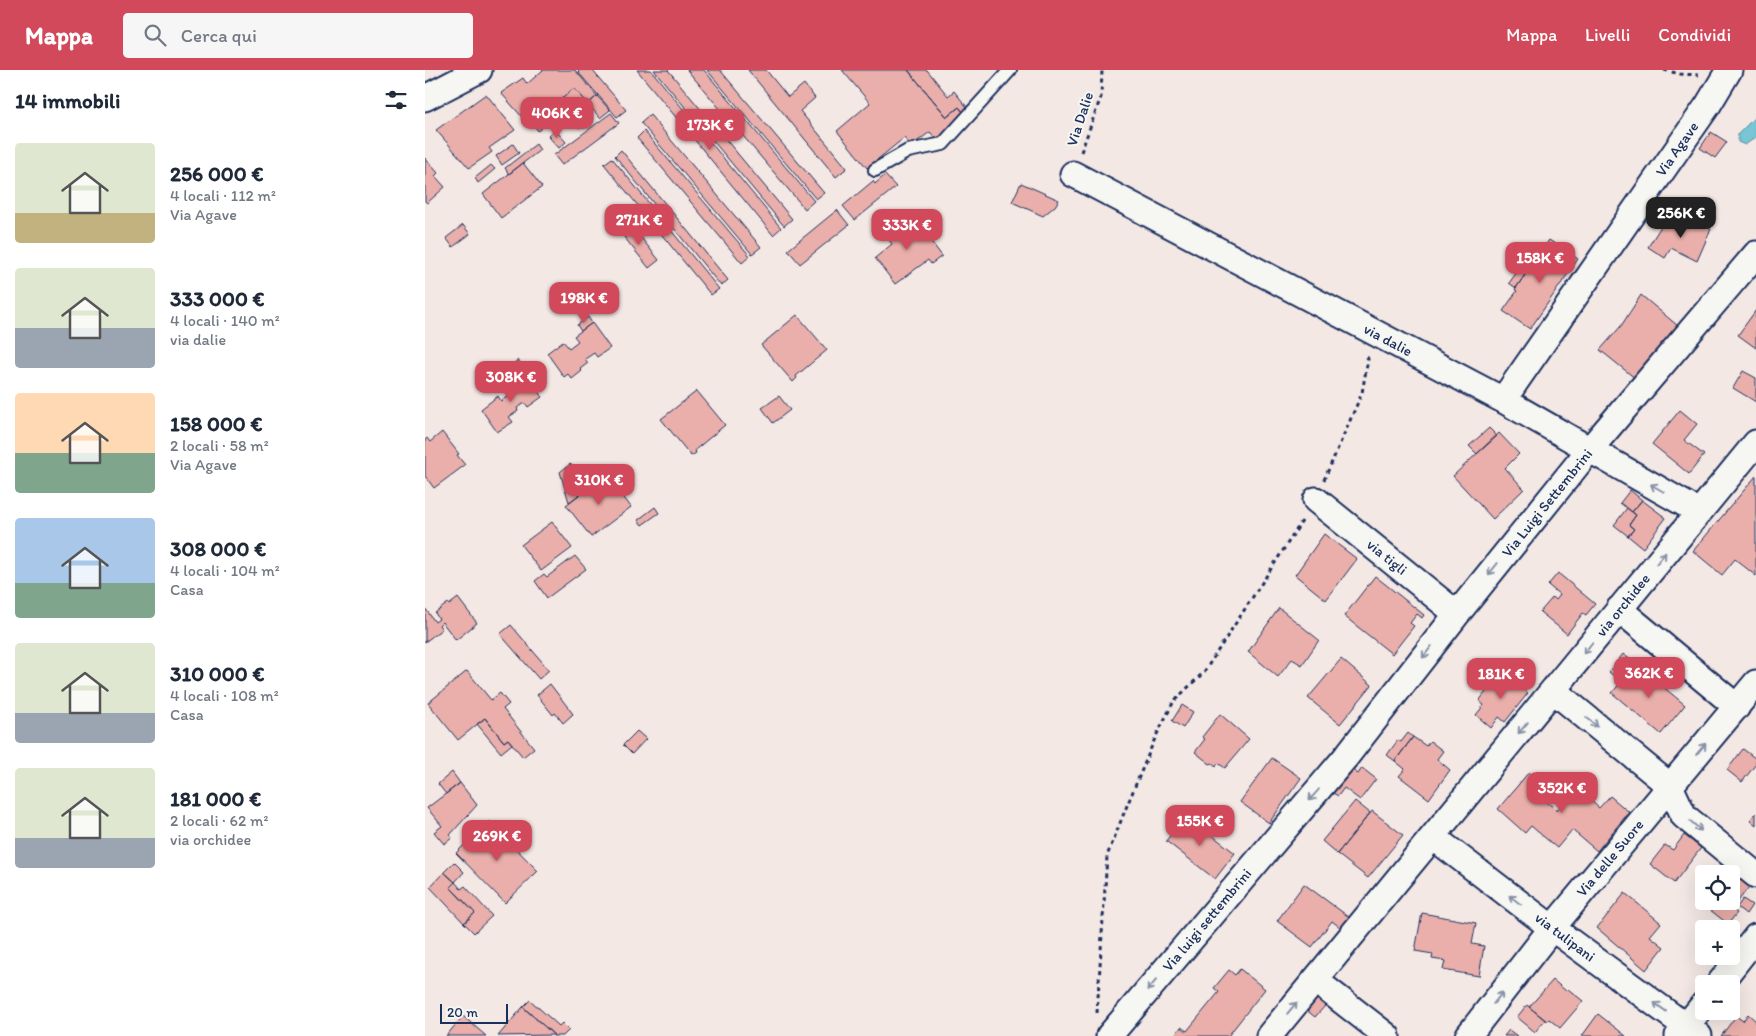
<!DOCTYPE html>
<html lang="it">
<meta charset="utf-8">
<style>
body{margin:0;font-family:Itim,sans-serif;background:#f6f6f7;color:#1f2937;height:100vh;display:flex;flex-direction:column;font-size:19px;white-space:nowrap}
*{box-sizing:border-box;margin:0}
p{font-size:16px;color:#747a83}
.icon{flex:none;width:28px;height:28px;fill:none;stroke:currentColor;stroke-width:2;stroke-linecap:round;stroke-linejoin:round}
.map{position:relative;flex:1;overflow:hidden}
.sheet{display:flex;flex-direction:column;background:#fff;width:425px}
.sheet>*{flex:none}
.tools{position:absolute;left:1270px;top:795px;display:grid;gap:10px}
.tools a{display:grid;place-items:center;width:45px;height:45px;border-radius:5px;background:#fff;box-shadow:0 5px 20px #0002;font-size:25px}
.scale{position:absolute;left:15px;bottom:12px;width:68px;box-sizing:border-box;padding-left:5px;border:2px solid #1b2f5e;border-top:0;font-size:14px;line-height:18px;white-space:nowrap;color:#1b2f5e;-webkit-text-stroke:4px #f6f6f2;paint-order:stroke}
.price{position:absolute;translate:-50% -42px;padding:0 11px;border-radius:10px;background:#d1495b;color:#fff;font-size:16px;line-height:32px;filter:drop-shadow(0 1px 2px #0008)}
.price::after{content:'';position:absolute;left:50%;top:30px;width:15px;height:11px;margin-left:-8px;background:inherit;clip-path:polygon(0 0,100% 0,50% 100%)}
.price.on{background:#222;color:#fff}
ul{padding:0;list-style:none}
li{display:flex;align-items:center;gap:15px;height:125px;padding:0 15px}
li span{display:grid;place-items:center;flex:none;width:140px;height:100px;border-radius:5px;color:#555}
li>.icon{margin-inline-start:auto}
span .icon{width:60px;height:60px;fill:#fffc;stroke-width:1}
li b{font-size:21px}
h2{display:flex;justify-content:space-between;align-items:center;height:60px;padding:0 15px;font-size:21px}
header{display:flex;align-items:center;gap:30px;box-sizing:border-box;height:70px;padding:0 25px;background:#d1495b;color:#fff}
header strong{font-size:24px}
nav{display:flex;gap:28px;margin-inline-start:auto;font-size:18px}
.search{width:350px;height:45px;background:#f6f6f7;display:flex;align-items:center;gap:12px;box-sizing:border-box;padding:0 18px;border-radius:5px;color:#747a83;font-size:19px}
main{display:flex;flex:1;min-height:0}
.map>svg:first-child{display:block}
</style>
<header>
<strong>Mappa</strong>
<div class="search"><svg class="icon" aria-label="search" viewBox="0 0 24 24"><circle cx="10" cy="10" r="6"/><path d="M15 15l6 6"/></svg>Cerca qui</div>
<nav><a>Mappa</a><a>Livelli</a><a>Condividi</a></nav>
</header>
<main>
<section class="sheet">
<h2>14 immobili<svg class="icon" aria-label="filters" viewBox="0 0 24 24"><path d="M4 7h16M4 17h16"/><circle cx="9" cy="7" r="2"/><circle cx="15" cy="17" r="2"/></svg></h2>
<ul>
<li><span style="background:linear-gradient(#dfe7d0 70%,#c2b280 0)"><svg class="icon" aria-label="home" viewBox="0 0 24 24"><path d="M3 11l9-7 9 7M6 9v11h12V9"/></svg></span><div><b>256 000 €</b><p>4 locali · 112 m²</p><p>Via Agave</p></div></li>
<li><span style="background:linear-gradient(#dfe7d0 60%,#9aa5b1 0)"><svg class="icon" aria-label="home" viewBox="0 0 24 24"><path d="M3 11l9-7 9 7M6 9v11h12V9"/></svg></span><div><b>333 000 €</b><p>4 locali · 140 m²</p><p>via dalie</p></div></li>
<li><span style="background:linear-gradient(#ffd9b3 60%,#7fa58c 0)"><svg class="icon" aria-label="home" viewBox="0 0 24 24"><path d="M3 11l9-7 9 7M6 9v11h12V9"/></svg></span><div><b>158 000 €</b><p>2 locali · 58 m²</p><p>Via Agave</p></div></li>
<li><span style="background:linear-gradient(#a9c7e8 65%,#7fa58c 0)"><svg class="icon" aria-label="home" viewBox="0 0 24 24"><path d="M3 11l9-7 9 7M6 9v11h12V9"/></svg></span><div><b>308 000 €</b><p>4 locali · 104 m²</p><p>Casa</p></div></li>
<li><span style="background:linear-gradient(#dfe7d0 70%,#9aa5b1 0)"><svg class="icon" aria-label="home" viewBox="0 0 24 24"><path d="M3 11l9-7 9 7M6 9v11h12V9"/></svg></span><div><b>310 000 €</b><p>4 locali · 108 m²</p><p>Casa</p></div></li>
<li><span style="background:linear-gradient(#dfe7d0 70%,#9aa5b1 0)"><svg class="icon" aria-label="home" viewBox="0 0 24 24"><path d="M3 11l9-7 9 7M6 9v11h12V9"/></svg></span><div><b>181 000 €</b><p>2 locali · 62 m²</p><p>via orchidee</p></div></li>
</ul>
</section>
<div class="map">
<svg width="1331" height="966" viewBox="0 0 1331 966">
<rect width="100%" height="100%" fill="#f4e8e4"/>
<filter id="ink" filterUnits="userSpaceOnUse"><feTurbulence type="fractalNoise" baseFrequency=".02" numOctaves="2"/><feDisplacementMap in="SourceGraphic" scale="10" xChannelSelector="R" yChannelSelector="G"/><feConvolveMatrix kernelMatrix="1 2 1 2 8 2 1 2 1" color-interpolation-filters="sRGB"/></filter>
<g filter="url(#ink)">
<path fill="#78c6d4" stroke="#538aa5" d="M1329,48H1331V67L1320,75L1313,72V64Z"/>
<path fill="#eaafaa" stroke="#1b2f5e" d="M118,0H150L172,26L163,34L149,18L105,56L76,23L98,8L102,14Z
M155,0H167L201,40L192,47L153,2Z
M212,0H226L356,158L348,165Z
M229,0H243L367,149L359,156Z
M262,0H279L389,131L380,139Z
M282,0H295L399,123L391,129Z
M323,0H341L363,27L379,14L390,28L375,41L422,98L411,107Z
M417,0H483L522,47L534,37L543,48L515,73L505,62L486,76L479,68L442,98L412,61L445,33Z
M483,0H502L523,26L529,21L546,42L541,46L534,37L522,47Z
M149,18L160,30L136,51L126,39Z
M61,24L90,60L64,78L67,82L44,98L11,60Z
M172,26L185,40L175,48L163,34Z
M126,39L131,45L113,61L108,54Z
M186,43L194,53L137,95L129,85Z
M156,44L162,52L154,58L148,50Z
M225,45L336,177L327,184L216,53Z
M130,60L141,72L134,78L123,66Z
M219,61L325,186L317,193L212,68Z
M1286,62L1302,72L1290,88L1275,78Z
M88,74L94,83L77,95L71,86Z
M111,74L115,80L84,104L80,98Z
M196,80L303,210L296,216L190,86Z
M0,88L13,103L10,106L20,117L2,133L0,131Z
M187,88L294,219L286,225L179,94Z
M98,93L117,117L76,148L58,124Z
M66,95L70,99L53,113L50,108Z
M460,105L471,117L430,150L418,136L448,111L450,114Z
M596,113L634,130L630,136L618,146L587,132Z
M412,140L424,155L375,194L363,180Z
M1259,146L1286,159L1272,191L1246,178L1240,188L1223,177L1238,153L1254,159Z
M489,149L517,186L506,194L503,190L470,214L450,188L467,174L460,165L476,153L479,157Z
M205,154L234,190L224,198L195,162Z
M38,155L45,164L28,177L21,168Z
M1124,170L1153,189L1105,259L1078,241L1092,221L1090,220L1091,218Z
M1106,183L1112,187L1091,218L1084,213Z
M1216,225L1253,256L1211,309L1175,280L1196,256Z
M1331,240V278L1313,265Z
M372,245L402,280L371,306L372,308L368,312L336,275Z
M163,247L167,253L156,261L152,255Z
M167,253L185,278L172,287L169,283L160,289L163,293L155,299L157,301L147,309L143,304L139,307L122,283L138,271L144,278L153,271L149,266Z
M93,290L101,300L85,312L77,303Z
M1318,301L1331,308V332L1308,318Z
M99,303L117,327L103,337L100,333L92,338L93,341L84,347L88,352L72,362L56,339L73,326L76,331L88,323L82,315Z
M272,321L300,355L270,380L271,383L266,386L236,349Z
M354,326L365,340L348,353L337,338Z
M1255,340L1272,354L1259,370L1279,385L1264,404L1227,374Z
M1064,358L1072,366L1052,384L1044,376Z
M17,362L34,384L32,385L40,395L9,418L0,406V370L2,368L5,372Z
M1074,363L1094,384L1080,398L1099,419L1068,449L1028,406Z
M145,394L170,413L144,432L135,402Z
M181,404L206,437L166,467L141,435Z
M1331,406V506L1310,489L1297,505L1268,481Z
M1205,420L1217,430L1207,442L1195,433Z
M1217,430L1241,448L1218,478L1203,466L1209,459L1204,455L1211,445L1207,442Z
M230,437L234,443L217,455L213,450Z
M1202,438L1211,445L1204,455L1209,459L1203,466L1189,455Z
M127,452L147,478L116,501L96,475Z
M899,464L932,489L901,530L870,505Z
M150,486L161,499L122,528L110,511L119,504L122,507Z
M1133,503L1170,534L1161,545L1158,543L1142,564L1115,542L1128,527L1131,530L1135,525L1123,515Z
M950,506L999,545L997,548L992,544L985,553L989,556L967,584L919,546Z
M33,528L52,553L31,570L17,552L14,555L17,559L0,572V538L10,552L14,549L10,543L23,533L24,535Z
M854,538L894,570L877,595L867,589L853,607L823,582Z
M86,555L124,600L114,609L75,564Z
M1198,584L1211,594L1196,612L1184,602Z
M916,589L947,615L915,654L883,628Z
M1211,594L1260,635L1236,664L1187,623Z
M42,601L66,630L75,623L84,634L78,639L109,678L98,687L83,669L79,672L60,648L33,670L3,633Z
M1076,602L1103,623L1080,652L1074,647L1066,658L1051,645L1059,635L1054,631Z
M125,614L148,644L138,653L130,643L128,645L112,625Z
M757,635L768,642L758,658L747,651Z
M795,644L824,669L800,698L793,693L791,696L787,693L785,694L770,682L780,669L777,667Z
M60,648L79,672L83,669L87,674L76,683L52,654Z
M212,661L221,669L207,684L198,675Z
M983,663L988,667L970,691L962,685L973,670L976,672Z
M988,667L1001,676L1005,671L1018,681L1012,689L1025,700L1004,729L974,706L980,699L970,691Z
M1318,679L1331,689V694L1317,712L1302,700Z
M847,688L876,708L844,753L815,732Z
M937,698L951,709L935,730L919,718L913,726L908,723L926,699L933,704Z
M27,702L35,713L21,724L13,714Z
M1104,702L1130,724L1123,733L1132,740L1151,718L1174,738L1185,726L1204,742L1172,781L1147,760L1132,778L1106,756L1100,763L1073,739Z
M35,713L52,735L25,765L27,768L19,774L9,762L17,756L2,738Z
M930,731L945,743L912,784L897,771Z
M947,741L978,765L943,808L912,784Z
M1331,743V755L1325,750Z
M761,745L810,783L790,809L741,771Z
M64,751L113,801L80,833L31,783Z
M1259,765L1276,778L1249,813L1225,794L1240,775L1248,780Z
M29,792L39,802L30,812L19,802Z
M1308,797L1327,813L1307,839L1312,843L1303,854L1280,836L1284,831H1306V804H1303Z
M19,802L30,812L25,817L50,843L39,853L5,817Z
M30,812L36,819L40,816L67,846L49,863L39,853L50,843L25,817Z
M879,814L924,847L916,858L907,851L887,877L852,851Z
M1200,823L1236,853L1225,866L1239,877L1221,900L1172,858Z
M1318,829L1327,835L1321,844L1312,837Z
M997,843L1051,853L1047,874L1059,876L1054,906L1018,900L1020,891L1007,889L1008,884L990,881Z
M815,899L840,919L803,966H749L756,957L762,961L794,922L789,918L804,900L810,905Z
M1128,910L1141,921L1143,919L1158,931L1135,958L1124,949L1122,951L1104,937Z
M890,927L900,936L890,947L880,939Z
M105,930L134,956L137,953L144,960L138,966H128L129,965L98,937Z
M1102,935L1120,950L1110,962L1092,947Z
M98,937L129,965L73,966Z
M1173,944L1201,966H1157Z
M1323,944L1331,951V966H1296L1311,946L1318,951Z
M38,946L61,966H21Z
M1084,960L1092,966H1079Z"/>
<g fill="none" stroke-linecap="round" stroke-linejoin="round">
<defs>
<path id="service" d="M450,100L483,81L518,74L585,0"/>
<path id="minor" d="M0,28L54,0
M648,104L1078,330L1274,442
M1078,330L1283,35L1304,0
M891,430L1032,544
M1194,539L1312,637
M1129,621L1245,716L1259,746L1331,805
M1008,767L1127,858L1274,966
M890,910L962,966
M1294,914L1331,867
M684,966L920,688L1032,544L1165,379L1331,184
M844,966L1331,373
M1043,966L1127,858L1331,613
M1253,966L1279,934"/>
</defs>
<use href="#service" stroke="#1b2f5e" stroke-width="16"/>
<use href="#minor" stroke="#1b2f5e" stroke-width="29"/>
<path stroke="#1b2f5e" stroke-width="3" stroke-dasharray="4 4" stroke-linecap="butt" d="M1239,0L1255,4L1274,5
M656,82L676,27L677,0
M899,410L937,323L943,289L941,285
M672,943L682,786L701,738L731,666L749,631L779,602L879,448"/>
<use href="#service" stroke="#f6f6f2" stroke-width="12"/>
<use href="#minor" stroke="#f6f6f2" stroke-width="25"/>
</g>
<defs><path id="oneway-shaft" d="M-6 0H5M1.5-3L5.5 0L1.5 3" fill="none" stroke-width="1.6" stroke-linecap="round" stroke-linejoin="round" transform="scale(1.25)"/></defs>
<g stroke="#8892a8">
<use href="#oneway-shaft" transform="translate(1232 418) rotate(-150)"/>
<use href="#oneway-shaft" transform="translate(1236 488) rotate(-51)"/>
<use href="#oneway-shaft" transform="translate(1068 499) rotate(129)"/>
<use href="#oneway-shaft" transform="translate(1163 578) rotate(129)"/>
<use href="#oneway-shaft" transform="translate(1002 582) rotate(128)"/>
<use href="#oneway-shaft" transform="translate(1167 652) rotate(40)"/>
<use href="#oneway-shaft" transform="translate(1098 658) rotate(130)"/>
<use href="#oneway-shaft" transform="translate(1276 679) rotate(-50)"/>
<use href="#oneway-shaft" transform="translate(889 725) rotate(131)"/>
<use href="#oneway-shaft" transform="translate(1271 756) rotate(41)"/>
<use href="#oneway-shaft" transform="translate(1090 830) rotate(-143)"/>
<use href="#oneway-shaft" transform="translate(727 915) rotate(130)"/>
<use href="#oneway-shaft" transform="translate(1073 928) rotate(-52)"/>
<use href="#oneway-shaft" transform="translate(1235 937) rotate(-144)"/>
<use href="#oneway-shaft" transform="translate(867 938) rotate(-50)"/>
</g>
</g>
<g text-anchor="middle" stroke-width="4" stroke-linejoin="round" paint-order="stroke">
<g font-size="15" fill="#1b2f5e" stroke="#f6f6f2">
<text transform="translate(655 49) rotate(-72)" y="5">Via Dalie</text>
<text transform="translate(1252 79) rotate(-55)" y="5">Via Agave</text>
<text transform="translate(963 270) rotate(28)" y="5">via dalie</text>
<text transform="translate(1122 433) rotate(-51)" y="5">Via Luigi Settembrini</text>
<text transform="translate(962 487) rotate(39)" y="5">via tigli</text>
<text transform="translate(1198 535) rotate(-51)" y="5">via orchidee</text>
<text transform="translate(1185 788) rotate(-50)" y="5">Via delle Suore</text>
<text transform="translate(782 850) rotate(-50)" y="5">Via luigi settembrini</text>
<text transform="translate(1140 867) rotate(37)" y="5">via tulipani</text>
</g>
</g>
</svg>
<div class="tools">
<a><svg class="icon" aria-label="locate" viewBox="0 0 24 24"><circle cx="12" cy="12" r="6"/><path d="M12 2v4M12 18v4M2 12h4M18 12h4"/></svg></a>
<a>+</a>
<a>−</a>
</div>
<div class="scale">20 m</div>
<b class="price" style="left:132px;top:69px">406K €</b>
<b class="price" style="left:285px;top:81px">173K €</b>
<b class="price on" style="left:1256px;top:169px">256K €</b>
<b class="price" style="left:214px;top:176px">271K €</b>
<b class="price" style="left:482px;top:181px">333K €</b>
<b class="price" style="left:1115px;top:214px">158K €</b>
<b class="price" style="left:159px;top:254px">198K €</b>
<b class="price" style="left:86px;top:333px">308K €</b>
<b class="price" style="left:174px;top:436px">310K €</b>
<b class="price" style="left:1224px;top:629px">362K €</b>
<b class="price" style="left:1076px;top:630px">181K €</b>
<b class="price" style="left:1137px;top:744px">352K €</b>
<b class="price" style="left:775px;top:777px">155K €</b>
<b class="price" style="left:72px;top:792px">269K €</b>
</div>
</main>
